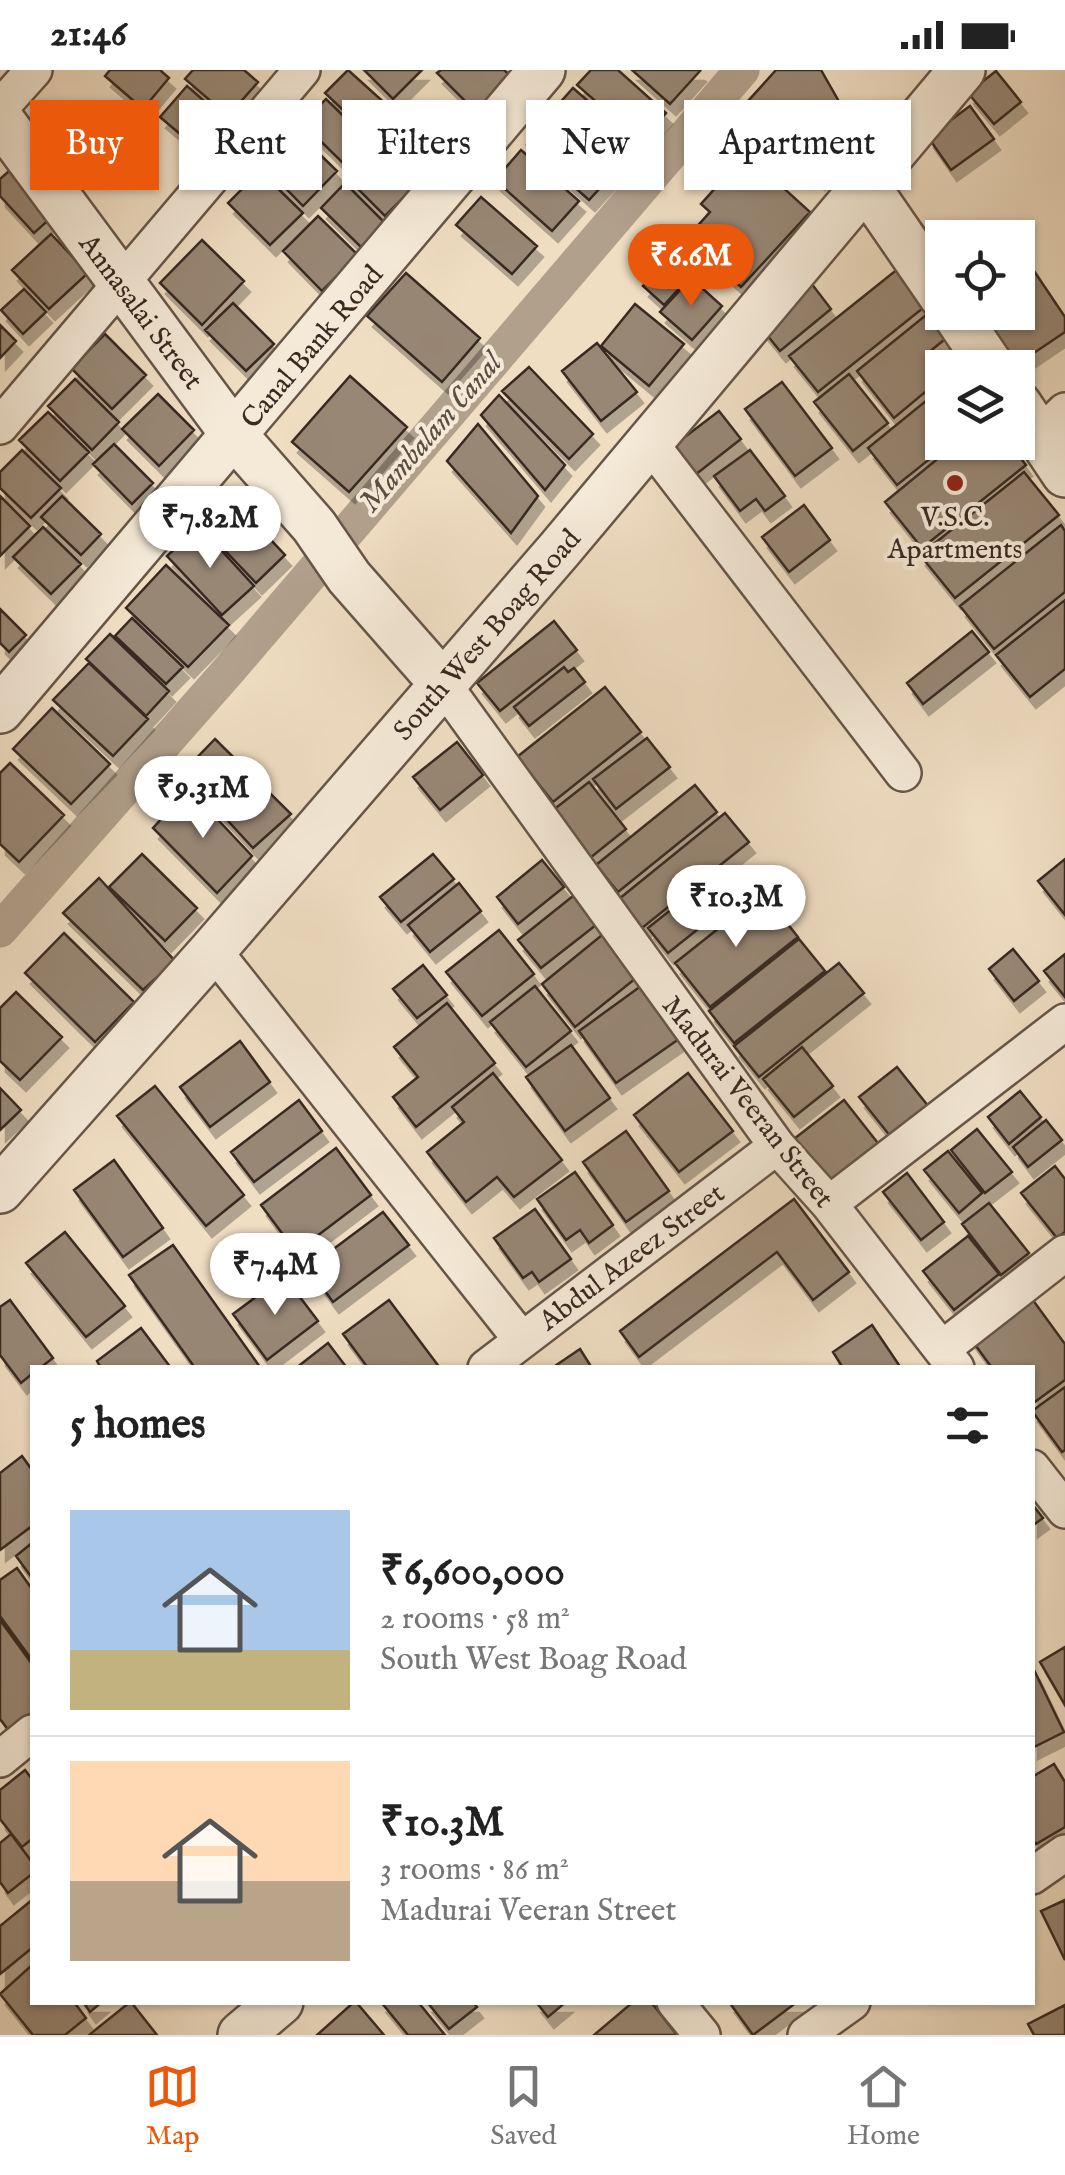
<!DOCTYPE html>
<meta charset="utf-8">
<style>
body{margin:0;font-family:"IM FELL English",serif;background:#f6f6f6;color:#222;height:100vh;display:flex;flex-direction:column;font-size:38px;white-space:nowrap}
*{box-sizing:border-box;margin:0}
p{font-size:32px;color:#767676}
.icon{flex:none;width:55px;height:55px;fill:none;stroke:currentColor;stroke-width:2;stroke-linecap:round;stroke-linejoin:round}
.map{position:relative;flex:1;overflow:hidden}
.details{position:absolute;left:30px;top:1295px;width:1005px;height:640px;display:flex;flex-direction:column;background:#fff;border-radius:0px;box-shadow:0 2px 8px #0004}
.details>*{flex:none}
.hud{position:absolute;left:30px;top:30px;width:1005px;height:90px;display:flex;gap:20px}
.tools{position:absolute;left:925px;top:150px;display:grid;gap:20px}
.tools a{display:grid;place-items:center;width:110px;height:110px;border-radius:0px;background:#fff;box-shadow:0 2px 8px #0004;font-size:50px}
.price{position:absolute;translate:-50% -85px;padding:0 22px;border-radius:35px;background:#fff;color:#222;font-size:32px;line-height:65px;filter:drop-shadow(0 2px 5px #0008)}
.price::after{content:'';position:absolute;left:50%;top:60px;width:30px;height:22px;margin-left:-15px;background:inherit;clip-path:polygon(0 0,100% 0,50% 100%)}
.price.active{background:#ea580c;color:#fff}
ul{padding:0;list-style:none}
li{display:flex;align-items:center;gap:30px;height:250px;padding:0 40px}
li+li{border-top:2px solid #e0e0e0}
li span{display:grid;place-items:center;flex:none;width:280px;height:200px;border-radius:0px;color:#555}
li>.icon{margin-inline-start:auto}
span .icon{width:120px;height:120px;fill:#fffc;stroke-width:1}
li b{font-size:42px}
h2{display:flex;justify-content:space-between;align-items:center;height:120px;padding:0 40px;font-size:42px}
.pill{padding:0 35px;border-radius:0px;background:#fff;box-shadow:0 2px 8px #0004;font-size:35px;line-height:90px}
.pill.active{background:#ea580c;color:#fff}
.status{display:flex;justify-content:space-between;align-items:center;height:70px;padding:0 50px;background:#fff;direction:ltr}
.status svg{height:28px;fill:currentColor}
.dock{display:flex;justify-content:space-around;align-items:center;height:140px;border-top:2px solid #e0e0e0;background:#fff;font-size:28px;color:#767676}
.dock a{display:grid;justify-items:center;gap:5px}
.dock .active{color:#ea580c}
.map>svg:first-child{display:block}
</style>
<div class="status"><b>21:46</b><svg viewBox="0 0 49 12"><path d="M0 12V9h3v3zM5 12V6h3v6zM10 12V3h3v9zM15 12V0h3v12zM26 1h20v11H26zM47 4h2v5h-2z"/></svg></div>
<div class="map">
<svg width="1065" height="1965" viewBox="0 0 1065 1965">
<defs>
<filter id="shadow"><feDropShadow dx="6" dy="11" stdDeviation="0" flood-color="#0004"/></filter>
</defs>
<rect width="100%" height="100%" fill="#f0dec3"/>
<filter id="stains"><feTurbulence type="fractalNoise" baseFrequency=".002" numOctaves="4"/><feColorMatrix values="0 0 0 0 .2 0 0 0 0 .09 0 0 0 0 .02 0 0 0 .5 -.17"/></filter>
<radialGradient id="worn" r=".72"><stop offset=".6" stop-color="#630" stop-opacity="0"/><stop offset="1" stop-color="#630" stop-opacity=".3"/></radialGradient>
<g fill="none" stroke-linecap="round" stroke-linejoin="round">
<path stroke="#b1a08c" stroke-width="35" d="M0,860L229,600L742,0"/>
</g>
<path fill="#988775" stroke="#382921" stroke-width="2.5" filter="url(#shadow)" d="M110,0H160L169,8L143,39L105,6Z
M193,0H244L258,12L228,46L185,9Z
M348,0L388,36L364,60L325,23Z
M364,0H422L393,29Z
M441,0H504L511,6L476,42L437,3Z
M591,0H618L666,43L641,71L577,15Z
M632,0H698L700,1L670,34Z
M776,0H821L858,65L819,109L739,41Z
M996,1L1021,32L994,54L968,23Z
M187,16L226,50L199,80L160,47Z
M573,18L636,73L613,100L550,44Z
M326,29L369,71L345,95L302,53Z
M970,36L994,69L951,100L928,67Z
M548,51L611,106L589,130L527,75Z
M296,61L337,101L303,136L263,95Z
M379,74L418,113L385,146L347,108Z
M521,80L579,131L552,161L495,110Z
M746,84L810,142L741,217L708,187L664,235L643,216L710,142L701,134Z
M9,101L52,147L34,163L0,126V109Z
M260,101L303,143L270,175L228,133Z
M345,113L386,154L362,178L321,138Z
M481,127L537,176L512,204L456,155Z
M318,146L358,185L322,221L283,181Z
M51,164L88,203L49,239L12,200Z
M202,170L244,211L202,255L160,213Z
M1028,192L1065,247V262L1016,295L980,242H1018V199Z
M899,198L928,234L818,322L789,286Z
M406,203L480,268L442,312L367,246Z
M691,208L722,236L692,270L660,242Z
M811,213L831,239L780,281L758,254Z
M24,219L46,242L23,264L1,240Z
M233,233L274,274L246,301L205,260Z
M635,234L684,274L649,316L601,276Z
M931,241L950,265L928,283L942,302V308L894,348L857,301Z
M0,255L16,271L0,288Z
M105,264L146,305L112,339L71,298Z
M597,273L637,322L601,351L562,301Z
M529,297L593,364L569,389L502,321Z
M849,304L888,353L853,381L814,332Z
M350,306L407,357L349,422L292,372Z
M75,309L119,352L92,380L48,336Z
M782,312L832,378L795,406L745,339Z
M158,324L194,360L159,396L122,359Z
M499,325L565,395L545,420L481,345Z
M932,326L942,339V372H951L897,415L868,378Z
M719,341L741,369L695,405L673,376Z
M48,342L89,382L60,411L19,370Z
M478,354L538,426L511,463L447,391Z
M958,372H1008L1026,395L922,478L885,432Z
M114,374L153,413L132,434L93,394Z
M22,380L61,418L31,448L0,418V402Z
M750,380L785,426L765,441L756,429L740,441L714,406Z
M1024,402L1059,445L955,528L920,485Z
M225,421L285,485L256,513L195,449Z
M0,426L30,456L0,486Z
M62,426L101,464L81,485L41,447Z
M804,435L830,470L789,502L762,467Z
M1061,455L1065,461V522L994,579L960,536Z
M199,456L254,516L222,545L167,486Z
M43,457L81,494L51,524L13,487Z
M166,495L229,555L188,597L126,538Z
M1065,530V599L1030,627L996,585Z
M0,539L26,565L9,582L0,573Z
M132,548L183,597L166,614L115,566Z
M554,551L577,580L500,641L477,613Z
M972,561L989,582L923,634L907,613Z
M110,564L169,621L146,646L86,589Z
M89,593L148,649L113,686L53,630Z
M564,597L568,602L574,598L585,612L529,656L514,637Z
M605,617L641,662L553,732L517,687Z
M52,638L110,694L71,734L13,679Z
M647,668L670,697L616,739L593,709Z
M215,669L291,744L253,778L183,702Z
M457,672L483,705L440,740L413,707Z
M10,693L64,745L19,792L0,774V703Z
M589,712L626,759L590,788L552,741Z
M695,715L717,742L618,822L596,795Z
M189,719L252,786L217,823L153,758Z
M725,743L749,772L642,858L619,829Z
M142,784L197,838L165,871L109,817Z
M433,784L454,809L401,852L380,827Z
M1065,789V845L1038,811Z
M542,790L564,817L518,854L497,827Z
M99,808L175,891L143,920L63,843Z
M707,811L727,836L668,883L648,858Z
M459,813L481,841L430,882L408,855Z
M763,823L798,867L710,937L675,893Z
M573,826L596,855L541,898L518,870Z
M499,860L534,904L482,946L446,902Z
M64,863L134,932L95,972L25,903Z
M602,865L636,908L575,957L542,914Z
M799,869L825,901L734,973L709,941Z
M1013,879L1039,911L1014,931L989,899Z
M1065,884V927L1044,901Z
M839,893L864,923L759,1007L734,976Z
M423,895L447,925L417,948L393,919Z
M535,916L571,961L526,997L490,952Z
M641,916L679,969L616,1013L579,961Z
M16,922L62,967L20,1010L0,991V938Z
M447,933L495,993L416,1057L393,1027L418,1007L394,977Z
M240,971L270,1012L210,1057L180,1017Z
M571,975L610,1028L565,1061L526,1007Z
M802,977L833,1016L794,1047L763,1009Z
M897,997L933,1042L895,1072L859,1027Z
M493,1003L562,1090L514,1127L497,1107L466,1132L427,1082L464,1052L452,1037Z
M688,1003L733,1061L679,1102L634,1045Z
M155,1016L244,1125L206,1156L117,1046Z
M0,1018L21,1040L0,1060Z
M1020,1021L1041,1047L1009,1074L988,1047Z
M299,1030L322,1061L254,1112L231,1082Z
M844,1030L881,1077L833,1116L794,1069Z
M1046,1050L1062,1070L1028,1097L1013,1077Z
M977,1059L1012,1102L985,1123L951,1080Z
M626,1061L669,1121L626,1152L583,1092Z
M336,1078L371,1125L296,1182L261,1135Z
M948,1081L982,1123L959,1143L924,1100Z
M114,1090L163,1158L123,1187L74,1120Z
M1055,1096L1065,1109V1162L1057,1168L1021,1123Z
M575,1102L613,1155L589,1173L580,1160L566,1170L537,1129Z
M907,1103L944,1152L921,1170L883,1122Z
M794,1129L849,1202L813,1230L777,1182L639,1287L620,1261Z
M989,1133L1029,1183L1001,1205L962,1154Z
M535,1139L571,1189L539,1212L532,1202L523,1208L494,1168Z
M383,1142L409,1175L333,1232L308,1198Z
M65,1162L125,1236L86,1267L26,1193Z
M968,1166L999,1204L954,1240L923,1201Z
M173,1175L260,1297L259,1298H195L129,1205Z
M284,1206L318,1251L267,1290L233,1244Z
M1027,1222L1065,1274V1310L1032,1334V1298H992L968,1265Z
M10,1230L53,1288L40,1298H32V1304L21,1313L0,1285V1237Z
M389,1230L440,1298H368L343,1264Z
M872,1255L901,1298H843L833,1282Z
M141,1258L171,1298H101L97,1291Z
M328,1273L347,1298H296Z
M580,1279L592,1298H552Z
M1065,1317V1380L1062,1382L1032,1341Z
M22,1386L32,1400V1456L0,1480V1403Z
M1032,1434L1043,1448L1032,1456Z
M32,1473V1508L16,1486Z
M17,1498L32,1519V1590L0,1546V1510Z
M0,1550L32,1594V1643L9,1661L0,1649Z
M1065,1577V1635L1040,1592Z
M1034,1600L1064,1662L1032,1678V1601Z
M1054,1694L1065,1712V1757L1036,1774L1032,1769V1707Z
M25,1700L32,1709V1769L22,1777L0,1749V1720Z
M11,1764L32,1792V1804L8,1823L0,1812V1773Z
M32,1830V1878L0,1904V1856Z
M1065,1830V1890L1041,1841Z
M32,1895V1932H74L86,1948L65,1965H33L0,1924Z
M83,1932H102L90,1942Z
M131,1932L157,1965H89L130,1932Z
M356,1932L384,1965H317L354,1932Z
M381,1932H418L445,1965H408Z
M427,1932H473L477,1937L449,1959Z
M536,1932H566L548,1947Z
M633,1932H651L677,1965H594Z
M729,1932H797L753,1965Z
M1065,1935V1965H1034L1028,1954Z"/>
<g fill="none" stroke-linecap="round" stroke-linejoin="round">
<defs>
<path id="minor" d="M0,38L34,0
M0,356L302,0
M1039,366L1065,341
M649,372L903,703
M443,614L777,1076L829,1134L956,1298
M213,880L521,1269
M829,1134L1065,952
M942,1279L1065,1183
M486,1298L777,1076
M1032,1398L1065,1440
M0,1689L32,1663
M1032,1806L1065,1783
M675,1932L702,1965
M806,1965L852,1932"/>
<path id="tertiary" d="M0,49L235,366L314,456L349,507L443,614
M865,114L942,226
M954,242L992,298
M1018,334L1065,404
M0,640L542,0
M0,1120L213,880L559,480L962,0
M241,1965L280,1932"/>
</defs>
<use href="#minor" stroke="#66564a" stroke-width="40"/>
<use href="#tertiary" stroke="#66564a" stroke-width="50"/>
<use href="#minor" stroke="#f5ead8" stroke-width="35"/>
<use href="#tertiary" stroke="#f5ead8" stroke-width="45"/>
</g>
<circle fill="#8f2418" stroke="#f5ead8" stroke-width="4" cx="955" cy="413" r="10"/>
<g text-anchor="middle" stroke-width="8" stroke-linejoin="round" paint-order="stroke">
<g font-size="28" fill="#382921" stroke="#f5ead8">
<text transform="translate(142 241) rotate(53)" y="10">Annasalai Street</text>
<text transform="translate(311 276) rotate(-50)" y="10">Canal Bank Road</text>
<text transform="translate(486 564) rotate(-49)" y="10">South West Boag Road</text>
<text transform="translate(749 1031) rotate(52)" y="10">Madurai Veeran Street</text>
<text transform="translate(631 1186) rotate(-37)" y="10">Abdul Azeez Street</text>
</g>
<g font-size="28" fill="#382921" stroke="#f5ead8">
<text x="955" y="456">V.S.C.<tspan x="955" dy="32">Apartments</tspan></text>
</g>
<g font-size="30" font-style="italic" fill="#5c4d41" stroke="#f5ead8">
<text transform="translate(430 362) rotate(-49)" y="10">Mambalam Canal</text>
</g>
</g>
<rect width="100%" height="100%" filter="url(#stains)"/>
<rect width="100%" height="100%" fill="url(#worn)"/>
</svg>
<div class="tools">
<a><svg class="icon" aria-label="locate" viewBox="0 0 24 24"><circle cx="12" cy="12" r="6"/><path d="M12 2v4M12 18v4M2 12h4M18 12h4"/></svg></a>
<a><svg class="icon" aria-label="layers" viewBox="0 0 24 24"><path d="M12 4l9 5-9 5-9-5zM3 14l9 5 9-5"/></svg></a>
</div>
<b class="price active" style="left:691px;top:239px">₹6.6M</b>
<b class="price" style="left:210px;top:501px">₹7.82M</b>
<b class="price" style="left:203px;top:771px">₹9.31M</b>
<b class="price" style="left:736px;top:880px">₹10.3M</b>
<b class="price" style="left:275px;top:1248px">₹7.4M</b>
<div class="hud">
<a class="pill active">Buy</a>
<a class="pill">Rent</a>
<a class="pill">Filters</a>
<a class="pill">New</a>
<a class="pill">Apartment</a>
</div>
<section class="details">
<h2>5 homes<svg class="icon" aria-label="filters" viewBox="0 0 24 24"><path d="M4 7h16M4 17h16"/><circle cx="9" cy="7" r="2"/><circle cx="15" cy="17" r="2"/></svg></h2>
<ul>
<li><span style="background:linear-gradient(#a9c7e8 70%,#c2b280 0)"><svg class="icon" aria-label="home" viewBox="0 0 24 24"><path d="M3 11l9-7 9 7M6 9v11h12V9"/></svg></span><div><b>₹6,600,000</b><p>2 rooms · 58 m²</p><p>South West Boag Road</p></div></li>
<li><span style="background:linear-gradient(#ffd9b3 60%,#b9a48a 0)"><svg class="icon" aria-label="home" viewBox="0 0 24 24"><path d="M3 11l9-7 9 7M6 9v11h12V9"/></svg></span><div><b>₹10.3M</b><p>3 rooms · 86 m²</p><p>Madurai Veeran Street</p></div></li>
</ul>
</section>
</div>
<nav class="dock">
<a class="active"><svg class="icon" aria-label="map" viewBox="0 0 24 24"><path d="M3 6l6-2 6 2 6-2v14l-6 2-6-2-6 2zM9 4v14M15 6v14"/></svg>Map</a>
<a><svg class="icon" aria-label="saved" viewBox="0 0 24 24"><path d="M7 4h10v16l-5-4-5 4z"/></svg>Saved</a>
<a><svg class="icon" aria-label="home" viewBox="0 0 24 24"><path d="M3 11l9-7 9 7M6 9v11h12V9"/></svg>Home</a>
</nav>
